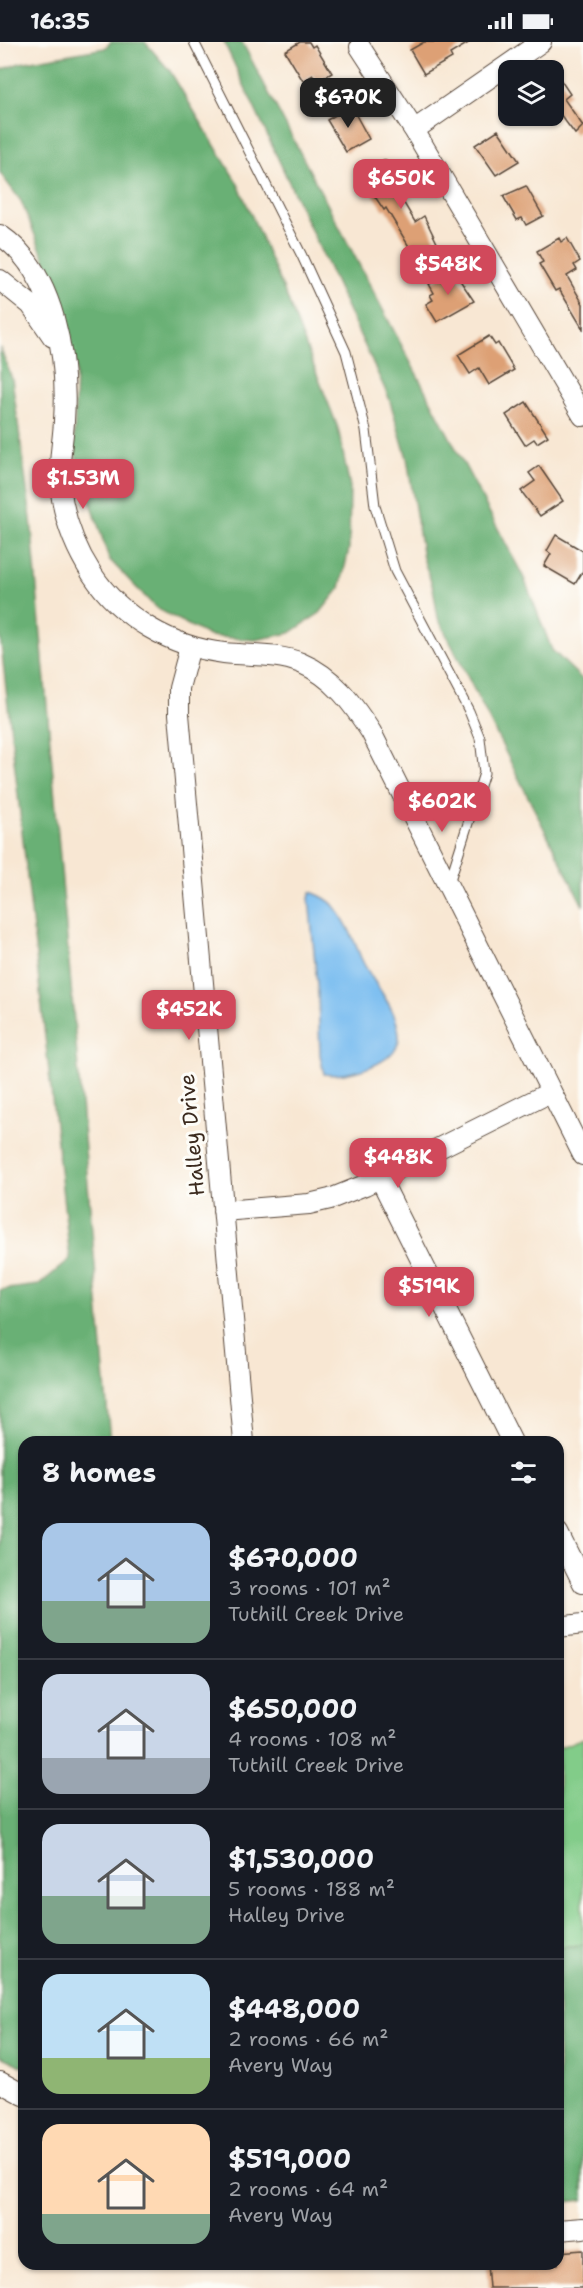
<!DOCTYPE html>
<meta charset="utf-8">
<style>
body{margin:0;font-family:"Shantell Sans",sans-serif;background:#20242c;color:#f1f3f6;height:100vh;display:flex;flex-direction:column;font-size:22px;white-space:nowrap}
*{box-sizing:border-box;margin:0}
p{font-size:20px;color:#9ea1a6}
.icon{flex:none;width:33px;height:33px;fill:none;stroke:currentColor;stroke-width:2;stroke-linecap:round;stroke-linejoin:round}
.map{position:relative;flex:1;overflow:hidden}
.panel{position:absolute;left:18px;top:1394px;width:546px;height:834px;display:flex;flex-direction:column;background:#171b24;border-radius:18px;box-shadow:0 2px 4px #0004}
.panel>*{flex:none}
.tools{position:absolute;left:498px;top:18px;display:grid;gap:12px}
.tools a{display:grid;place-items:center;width:66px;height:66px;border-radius:12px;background:#171b24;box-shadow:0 2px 4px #0004;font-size:30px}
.price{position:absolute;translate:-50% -51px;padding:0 14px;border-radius:12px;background:#d1495b;color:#fff;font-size:20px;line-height:39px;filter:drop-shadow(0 2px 3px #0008)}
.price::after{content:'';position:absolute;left:50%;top:36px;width:18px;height:14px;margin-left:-9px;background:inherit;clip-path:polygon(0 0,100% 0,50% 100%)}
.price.on{background:#222;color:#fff}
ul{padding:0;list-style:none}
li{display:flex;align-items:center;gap:18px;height:150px;padding:0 24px}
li+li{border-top:2px solid #363941}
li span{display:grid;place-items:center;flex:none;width:168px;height:120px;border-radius:18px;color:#555}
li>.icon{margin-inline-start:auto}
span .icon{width:72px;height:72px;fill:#fffc;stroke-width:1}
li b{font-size:26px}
h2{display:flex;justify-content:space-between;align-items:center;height:72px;padding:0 24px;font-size:26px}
.status{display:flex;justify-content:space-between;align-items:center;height:42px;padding:0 30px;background:#171b24;direction:ltr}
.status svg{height:16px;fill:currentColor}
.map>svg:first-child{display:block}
</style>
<div class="status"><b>16:35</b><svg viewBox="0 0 49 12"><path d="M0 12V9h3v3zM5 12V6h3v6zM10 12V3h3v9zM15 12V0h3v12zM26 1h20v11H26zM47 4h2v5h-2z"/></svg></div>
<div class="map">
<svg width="583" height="2246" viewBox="0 0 583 2246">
<rect width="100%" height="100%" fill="#fdfcf7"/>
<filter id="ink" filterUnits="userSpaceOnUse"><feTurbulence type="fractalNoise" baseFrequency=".0167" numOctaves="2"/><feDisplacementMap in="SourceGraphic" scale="12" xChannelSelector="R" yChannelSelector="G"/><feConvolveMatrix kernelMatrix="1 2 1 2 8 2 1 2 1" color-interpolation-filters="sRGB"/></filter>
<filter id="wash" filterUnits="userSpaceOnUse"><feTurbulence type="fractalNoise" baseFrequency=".008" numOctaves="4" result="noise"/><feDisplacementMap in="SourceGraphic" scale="24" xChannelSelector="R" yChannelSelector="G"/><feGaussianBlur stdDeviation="1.35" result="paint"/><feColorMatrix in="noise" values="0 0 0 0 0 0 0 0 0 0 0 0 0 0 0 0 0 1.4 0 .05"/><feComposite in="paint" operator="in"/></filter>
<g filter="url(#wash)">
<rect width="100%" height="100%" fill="#f8e7d3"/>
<path fill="#82cc89" stroke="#5e7b54" stroke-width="1.5" d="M583,1696V1903L558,1905V1706Z"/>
<path fill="#69b075" stroke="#526d4a" stroke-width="1.5" d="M111,0H145L170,29L238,142L286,253L338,386L350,445L349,507L340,546L320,571L290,591L255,598L209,594L156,566L109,517L74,408L76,324L54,240L21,159L0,131V28L20,21L105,6Z
M224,0H242L524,536L552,608L583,638V864L438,576L433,546L423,516L407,416L389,356Z
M0,305L12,337L31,477L110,1399L24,1400V2025L0,2014V1248L39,1243L70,1217L0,593Z
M583,1903V2158L558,2161V1905Z"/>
<path fill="#7bbef0" stroke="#5b7487" stroke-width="1.5" d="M311,850C319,853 329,857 334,864C347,880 354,898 361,916C372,941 399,967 399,995C399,1022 346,1036 324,1032L320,1013L318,953L309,856Z"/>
<g id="blocks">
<path fill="#dda074" d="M300,0H309L312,5L315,3L332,31L317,40L313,33L303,39L285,9Z
M424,0H470L450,12L452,16L424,32L410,8Z
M554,28L570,52L564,57L583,84L575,92L560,72L554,77Z
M351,64L369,97L346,110L327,78Z
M498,88L519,119L496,133L475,103Z
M385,118L405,141L399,145L406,155L402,158L415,180L424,174L439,205L417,218L386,166L384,168L365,140L374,134L370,127Z
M526,144L543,174L526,183L522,176L517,178L503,154Z
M559,196L561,200L567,196L580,219L574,223L577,228L567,234L583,262V287L559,247L555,249L539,222L543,220L537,209Z
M453,228L474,259L437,280L426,262L433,258L430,253L434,251L429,242Z
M489,294L495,303L498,301L514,328L489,343L479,326L470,332L458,313Z
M526,360L548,394L537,401L534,397L525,403L506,373Z
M539,424L563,459L540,474L521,449L535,439L529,431Z
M556,493L583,509V529L575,542L544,524L551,512L547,509Z
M583,2208V2246H489L487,2222H558V2210Z"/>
</g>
</g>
<g filter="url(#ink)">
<use href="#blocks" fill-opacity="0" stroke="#574639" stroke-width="1.5"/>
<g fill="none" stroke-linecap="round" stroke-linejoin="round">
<defs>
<path id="service" d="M194,0L302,214L346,310L366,388L375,464L395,529L469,669L480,696L484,731L449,841"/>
<path id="minor" d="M360,5L414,88L583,374
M414,88L541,0
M0,193C55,230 68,317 64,379C63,400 58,421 60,442C63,475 74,504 92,532C121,576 172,605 224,611C250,614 276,611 301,621C334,635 352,661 371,690L583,1113
M0,238L31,263L53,295
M190,605L179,646V672L244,1400
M380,1136L512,1400
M223,1169L309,1162L330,1157L365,1143L551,1050
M558,1491L583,1541
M558,1585L583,1582
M0,2040L24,2053
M558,2188L583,2186"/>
</defs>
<use href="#service" stroke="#574639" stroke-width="11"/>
<use href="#minor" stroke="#574639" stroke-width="22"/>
<use href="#service" stroke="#fff" stroke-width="9"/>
<use href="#minor" stroke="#fff" stroke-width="20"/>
</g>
</g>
<g text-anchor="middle" stroke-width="6" stroke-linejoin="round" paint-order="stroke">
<g font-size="21" fill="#3b2a1e" stroke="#fdfcf7">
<text transform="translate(192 1093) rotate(-95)" y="7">Halley Drive</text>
</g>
</g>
</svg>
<div class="tools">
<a><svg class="icon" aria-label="layers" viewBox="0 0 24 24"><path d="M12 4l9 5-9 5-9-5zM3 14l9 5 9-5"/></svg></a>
</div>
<b class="price on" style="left:348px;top:87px">$670K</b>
<b class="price" style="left:401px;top:168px">$650K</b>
<b class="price" style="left:448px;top:254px">$548K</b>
<b class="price" style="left:83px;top:468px">$1.53M</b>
<b class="price" style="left:442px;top:791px">$602K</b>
<b class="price" style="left:189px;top:999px">$452K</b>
<b class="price" style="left:398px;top:1147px">$448K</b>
<b class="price" style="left:429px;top:1276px">$519K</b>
<section class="panel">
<h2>8 homes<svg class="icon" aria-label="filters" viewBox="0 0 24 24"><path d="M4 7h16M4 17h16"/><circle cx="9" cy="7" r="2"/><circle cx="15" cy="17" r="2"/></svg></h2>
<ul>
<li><span style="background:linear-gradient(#a9c7e8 65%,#7fa58c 0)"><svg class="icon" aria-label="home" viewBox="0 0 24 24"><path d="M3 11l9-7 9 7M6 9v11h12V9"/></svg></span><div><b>$670,000</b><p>3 rooms · 101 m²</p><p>Tuthill Creek Drive</p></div></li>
<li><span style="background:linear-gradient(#c9d6e8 70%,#9aa5b1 0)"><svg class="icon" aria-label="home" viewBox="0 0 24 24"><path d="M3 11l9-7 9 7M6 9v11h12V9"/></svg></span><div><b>$650,000</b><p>4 rooms · 108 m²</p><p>Tuthill Creek Drive</p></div></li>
<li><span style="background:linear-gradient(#c9d6e8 60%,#7fa58c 0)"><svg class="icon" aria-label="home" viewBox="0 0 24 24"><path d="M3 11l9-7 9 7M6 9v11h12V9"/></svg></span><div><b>$1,530,000</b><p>5 rooms · 188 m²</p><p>Halley Drive</p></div></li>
<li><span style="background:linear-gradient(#bfe0f5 70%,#8fb573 0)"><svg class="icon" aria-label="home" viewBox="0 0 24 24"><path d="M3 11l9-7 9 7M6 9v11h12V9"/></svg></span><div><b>$448,000</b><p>2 rooms · 66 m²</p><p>Avery Way</p></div></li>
<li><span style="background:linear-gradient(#ffd9b3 75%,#7fa58c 0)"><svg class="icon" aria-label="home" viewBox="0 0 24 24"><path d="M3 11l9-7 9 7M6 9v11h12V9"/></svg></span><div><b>$519,000</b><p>2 rooms · 64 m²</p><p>Avery Way</p></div></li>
</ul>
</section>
</div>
